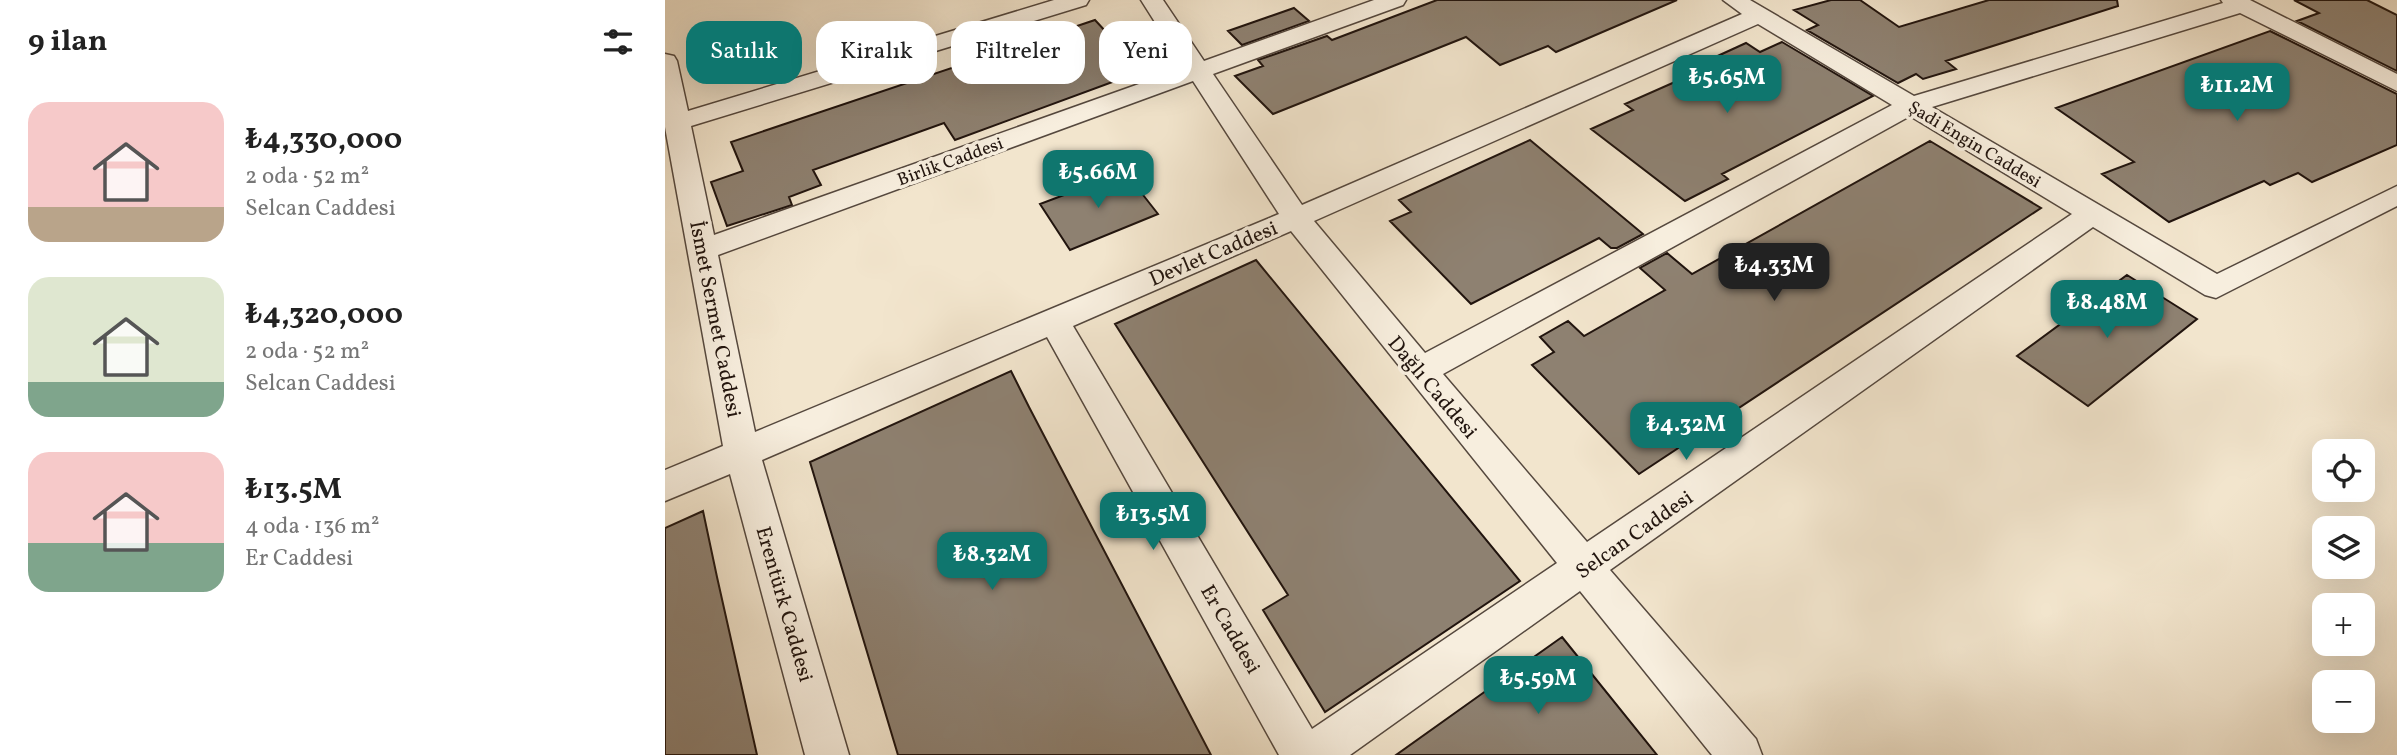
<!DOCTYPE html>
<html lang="tr">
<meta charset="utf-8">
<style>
body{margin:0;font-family:Vollkorn,serif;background:#f6f6f6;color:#222;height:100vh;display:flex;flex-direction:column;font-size:26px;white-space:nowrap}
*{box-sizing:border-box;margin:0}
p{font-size:23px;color:#767676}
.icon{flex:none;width:38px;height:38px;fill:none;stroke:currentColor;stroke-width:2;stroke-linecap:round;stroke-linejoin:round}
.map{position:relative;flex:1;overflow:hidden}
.sheet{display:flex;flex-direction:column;background:#fff;width:665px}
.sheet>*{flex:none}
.hud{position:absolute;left:21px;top:21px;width:665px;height:63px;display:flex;gap:14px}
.buttons{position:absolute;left:1647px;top:439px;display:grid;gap:14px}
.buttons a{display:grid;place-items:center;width:63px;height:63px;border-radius:14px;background:#fff;box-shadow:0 7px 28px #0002;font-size:35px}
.price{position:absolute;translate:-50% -60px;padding:0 16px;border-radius:14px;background:#0f766e;color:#fff;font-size:23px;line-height:46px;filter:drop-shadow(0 2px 4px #0008)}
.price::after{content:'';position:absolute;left:50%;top:42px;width:21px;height:16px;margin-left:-10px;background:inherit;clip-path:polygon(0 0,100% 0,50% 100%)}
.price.active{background:#222;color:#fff}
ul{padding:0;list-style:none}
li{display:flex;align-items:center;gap:21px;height:175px;padding:0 28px}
li span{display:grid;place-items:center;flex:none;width:196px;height:140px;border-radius:21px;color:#555}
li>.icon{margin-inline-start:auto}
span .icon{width:84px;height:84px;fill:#fffc;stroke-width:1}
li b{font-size:30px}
h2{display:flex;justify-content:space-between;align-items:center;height:84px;padding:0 28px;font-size:30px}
.tag{padding:0 24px;border-radius:21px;background:#fff;box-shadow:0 7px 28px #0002;font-size:24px;line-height:63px}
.tag.active{background:#0f766e;color:#fff}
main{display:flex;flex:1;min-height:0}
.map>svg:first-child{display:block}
</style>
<main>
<section class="sheet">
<h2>9 ilan<svg class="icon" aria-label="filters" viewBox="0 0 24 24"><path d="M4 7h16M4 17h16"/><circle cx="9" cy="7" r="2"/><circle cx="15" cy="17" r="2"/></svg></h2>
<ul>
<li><span style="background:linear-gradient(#f6c9c9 75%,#b9a48a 0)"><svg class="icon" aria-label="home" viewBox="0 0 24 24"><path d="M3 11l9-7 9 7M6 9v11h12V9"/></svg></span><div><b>₺4,330,000</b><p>2 oda · 52 m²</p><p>Selcan Caddesi</p></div></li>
<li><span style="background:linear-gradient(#dfe7d0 75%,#7fa58c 0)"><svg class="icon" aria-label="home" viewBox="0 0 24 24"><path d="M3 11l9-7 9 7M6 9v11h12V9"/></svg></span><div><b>₺4,320,000</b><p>2 oda · 52 m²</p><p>Selcan Caddesi</p></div></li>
<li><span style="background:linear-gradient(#f6c9c9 65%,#7fa58c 0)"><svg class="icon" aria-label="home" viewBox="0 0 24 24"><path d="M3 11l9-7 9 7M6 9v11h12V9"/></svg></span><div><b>₺13.5M</b><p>4 oda · 136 m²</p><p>Er Caddesi</p></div></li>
</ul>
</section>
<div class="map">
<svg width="1732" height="755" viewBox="0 0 1732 755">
<rect width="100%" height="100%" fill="#f2e5cd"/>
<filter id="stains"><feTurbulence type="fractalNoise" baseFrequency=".00286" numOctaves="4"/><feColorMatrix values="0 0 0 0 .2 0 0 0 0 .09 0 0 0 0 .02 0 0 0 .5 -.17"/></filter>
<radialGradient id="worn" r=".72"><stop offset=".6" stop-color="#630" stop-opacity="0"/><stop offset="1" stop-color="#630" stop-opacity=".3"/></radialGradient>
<path fill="#8e8171" stroke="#21140e" stroke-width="2" d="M772,0H1012L891,52L883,46L835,65L801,37L608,114L570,76L598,66L593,60L662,36L667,40Z
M1166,0H1195L1234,27L1324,0H1452L1453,6L1281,61L1291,69L1258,79L1251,74L1233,83L1142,30L1153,25L1129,10Z
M1629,0H1702L1732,15V71L1632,21L1654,13Z
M629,8L644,21L577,45L563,31Z
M430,20L455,47L439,52L461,77L290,140L279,123L148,170L156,185L124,197L127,205L62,226L46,182L78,171L66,142Z
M1605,31L1732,94V145L1647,182L1633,173L1605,185L1599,181L1504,222L1437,174L1469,162L1391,108Z
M1117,42L1208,96L1057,174L1063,179L1020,201L926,129L968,110L960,104L1028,74L1022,70L1081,43L1095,52Z
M865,140L978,234L952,248H946L934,238L806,304L725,221L746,212L734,200Z
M1265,141L1376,208L974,474L867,365L889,352L875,337L903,321L919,336L1000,290L975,268L1002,253L1027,274Z
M460,172L493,214L405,250L375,204Z
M591,260L855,581L660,712L598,610L623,595L450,324Z
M1462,275L1532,319L1423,406L1352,356Z
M346,371L364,407L546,755H233L145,462Z
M38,511L52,577L92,755H0V528Z
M897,637L992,755H731L818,693Z"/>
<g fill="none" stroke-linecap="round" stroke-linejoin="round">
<defs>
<path id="minor" d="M389,0H424L421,5L26,126L49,235L519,68L476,0H498L539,61L709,0H741L738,5L548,74L637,205L1077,14L1058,0H1085L1249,96L1558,3L1556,0H1585L1732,74V91L1575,13L1267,107L1552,274L1732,186V206L1551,298L1540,295L1428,227L945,570L1091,739L1097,755H1047L915,591L685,755H614L382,337L97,460L184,755H140L65,474L0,501V470L58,446L0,127V54L9,56L12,61L23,111ZM1093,24L1227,105L760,353L649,221ZM528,81L614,214L90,432L53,255ZM1245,116L1407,214L922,542L778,374ZM626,231L892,563L647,729L408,326Z"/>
</defs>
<use href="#minor" stroke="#55483e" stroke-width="3"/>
<use href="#minor" fill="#f7eede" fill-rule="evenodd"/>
</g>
<g text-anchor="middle" stroke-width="7" stroke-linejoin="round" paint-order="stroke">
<g font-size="18" fill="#21140e" stroke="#f7eede">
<text transform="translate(1310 144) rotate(31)" y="6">Şadi Engin Caddesi</text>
<text transform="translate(285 161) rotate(-20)" y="6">Birlik Caddesi</text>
</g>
<g font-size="21" fill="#21140e" stroke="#f7eede">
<text transform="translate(548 253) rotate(-23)" y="7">Devlet Caddesi</text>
<text transform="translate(51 319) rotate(79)" y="7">İsmet Sermet Caddesi</text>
<text transform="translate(768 387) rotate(50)" y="7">Dağlı Caddesi</text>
<text transform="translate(969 534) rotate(-35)" y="7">Selcan Caddesi</text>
<text transform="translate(120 604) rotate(74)" y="7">Erentürk Caddesi</text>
<text transform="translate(566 629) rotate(60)" y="7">Er Caddesi</text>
</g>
</g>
<rect width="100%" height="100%" filter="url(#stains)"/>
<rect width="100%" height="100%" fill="url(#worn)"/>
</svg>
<div class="buttons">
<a><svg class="icon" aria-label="locate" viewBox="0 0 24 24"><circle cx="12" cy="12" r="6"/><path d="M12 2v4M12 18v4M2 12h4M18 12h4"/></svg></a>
<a><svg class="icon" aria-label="layers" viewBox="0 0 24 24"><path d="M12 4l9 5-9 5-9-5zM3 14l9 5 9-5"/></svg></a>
<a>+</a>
<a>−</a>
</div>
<b class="price" style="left:1062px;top:115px">₺5.65M</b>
<b class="price" style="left:1572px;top:123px">₺11.2M</b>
<b class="price" style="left:433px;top:210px">₺5.66M</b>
<b class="price active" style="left:1109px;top:303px">₺4.33M</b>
<b class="price" style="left:1442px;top:340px">₺8.48M</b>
<b class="price" style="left:1021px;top:462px">₺4.32M</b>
<b class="price" style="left:488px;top:552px">₺13.5M</b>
<b class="price" style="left:327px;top:592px">₺8.32M</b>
<b class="price" style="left:873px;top:716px">₺5.59M</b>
<div class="hud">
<a class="tag active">Satılık</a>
<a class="tag">Kiralık</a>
<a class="tag">Filtreler</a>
<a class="tag">Yeni</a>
</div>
</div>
</main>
